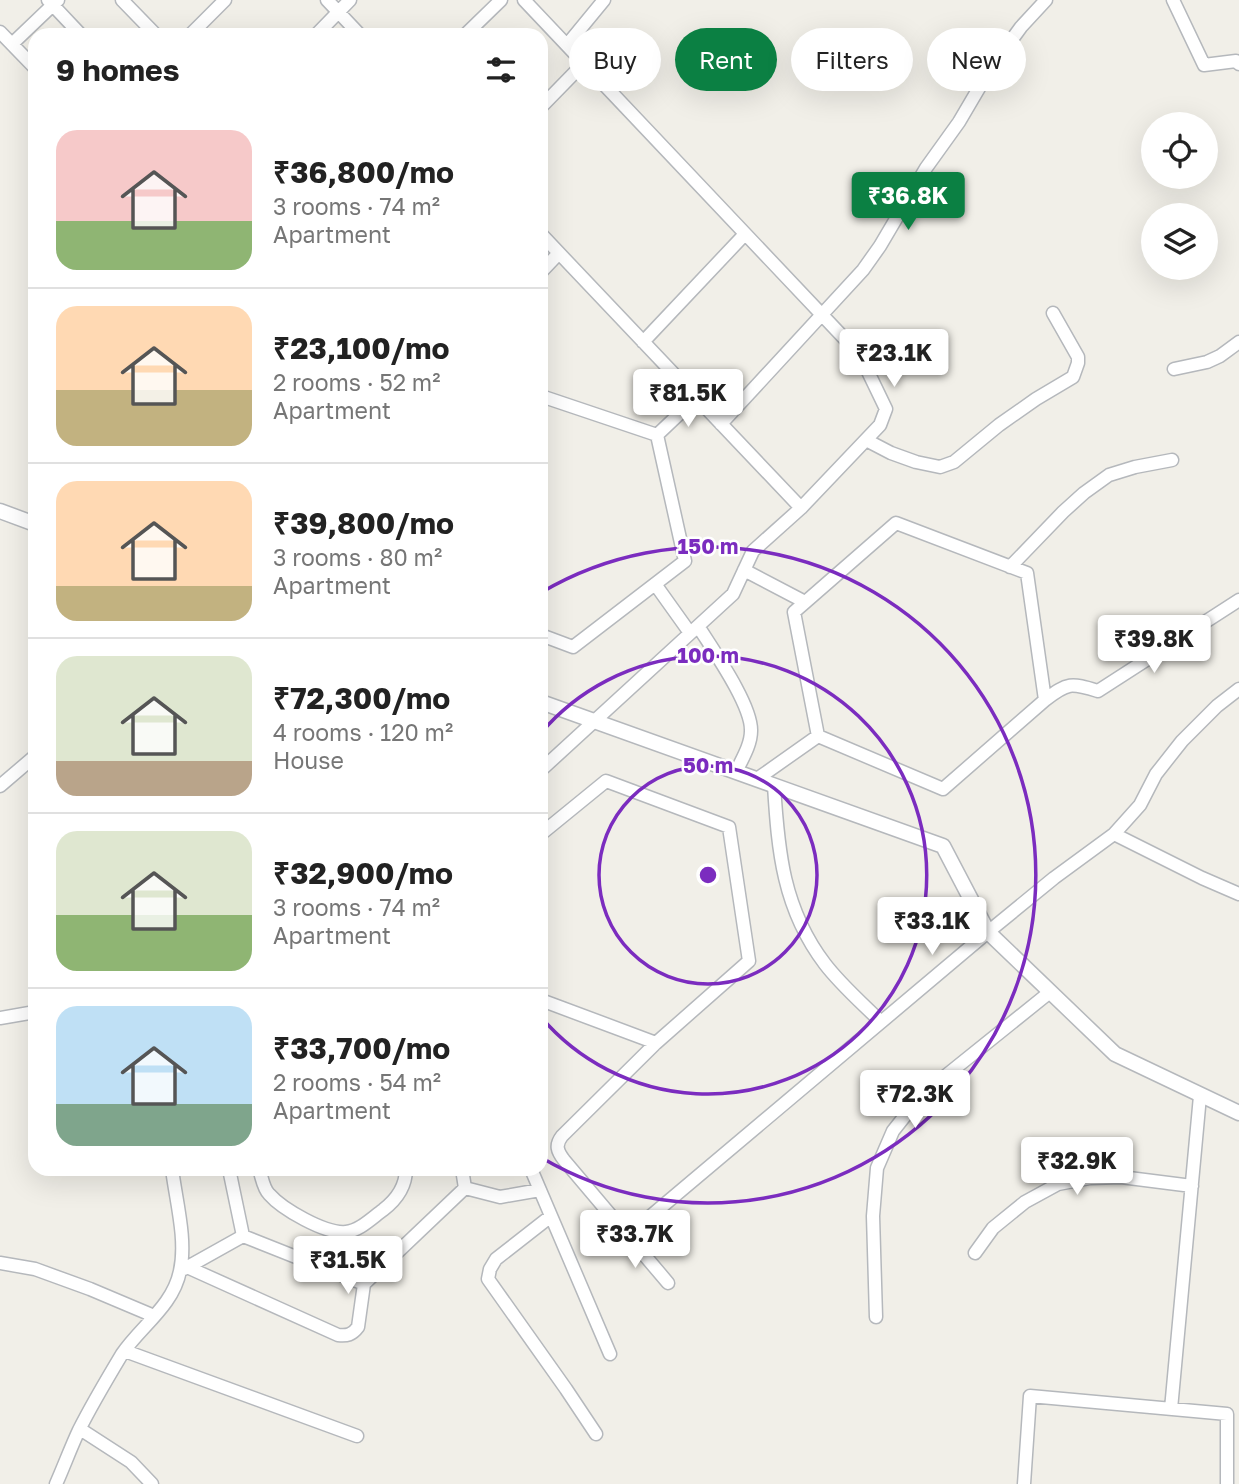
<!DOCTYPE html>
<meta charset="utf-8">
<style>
body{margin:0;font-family:"Golos Text",sans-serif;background:#f6f6f6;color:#222;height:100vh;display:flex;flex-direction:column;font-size:26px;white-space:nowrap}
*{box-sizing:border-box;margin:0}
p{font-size:23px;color:#767676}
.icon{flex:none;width:38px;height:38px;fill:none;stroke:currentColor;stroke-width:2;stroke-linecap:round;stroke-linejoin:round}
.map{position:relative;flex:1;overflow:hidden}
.sheet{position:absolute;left:28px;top:28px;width:520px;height:1148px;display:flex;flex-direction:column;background:#fff;border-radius:21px;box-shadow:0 7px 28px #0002}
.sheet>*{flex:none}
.banner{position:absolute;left:569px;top:28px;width:565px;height:63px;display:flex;gap:14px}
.buttons{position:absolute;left:1141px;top:112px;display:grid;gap:14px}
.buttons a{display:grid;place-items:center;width:77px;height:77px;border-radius:50%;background:#fff;box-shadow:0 7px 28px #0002;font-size:35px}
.price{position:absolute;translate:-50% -60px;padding:0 16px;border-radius:7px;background:#fff;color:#222;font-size:23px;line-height:46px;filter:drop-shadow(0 2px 4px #0008)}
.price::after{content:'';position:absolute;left:50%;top:42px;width:21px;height:16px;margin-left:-10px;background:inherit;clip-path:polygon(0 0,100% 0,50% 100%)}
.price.on{background:#0b8043;color:#fff}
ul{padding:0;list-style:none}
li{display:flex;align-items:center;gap:21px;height:175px;padding:0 28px}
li+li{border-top:2px solid #e0e0e0}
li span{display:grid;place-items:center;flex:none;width:196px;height:140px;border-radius:21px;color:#555}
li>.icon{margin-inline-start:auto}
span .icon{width:84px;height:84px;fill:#fffc;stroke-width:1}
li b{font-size:30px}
h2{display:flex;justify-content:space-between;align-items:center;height:84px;padding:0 28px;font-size:30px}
.chip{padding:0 24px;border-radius:32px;background:#fff;box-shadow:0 7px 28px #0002;font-size:24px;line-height:63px}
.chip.on{background:#0b8043;color:#fff}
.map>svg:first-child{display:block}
</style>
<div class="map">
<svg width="1239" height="1484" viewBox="0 0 1239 1484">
<rect width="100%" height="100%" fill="#f1efe8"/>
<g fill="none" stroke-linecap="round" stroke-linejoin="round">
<defs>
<path id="minor" d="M48,0L81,35
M122,0L156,35
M327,0L360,35
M524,0L860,355L886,409L880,425L801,508L753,551L733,594L541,770
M1173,0L1204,65L1236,61L1239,64
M0,32L35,68
M190,35L225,0
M316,35L350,0
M465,35L501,0
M12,44L58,0
M567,45L604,0
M541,107L584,63
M541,234L801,508
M541,272L559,253
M643,342L745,234
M1174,369L1207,362L1220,356L1239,342
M541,396L657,435
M721,424L863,270L880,246L926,168L959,122L989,71L1021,27L1046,0
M657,435L696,398
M866,440L891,453L916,462L940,467L954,462L999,425L1036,399L1073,377L1078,363V357L1053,313
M896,523L1027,573L1045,700L943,789L818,736L794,612Z
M1010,567L1063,512L1084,493L1109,475L1135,467L1172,460
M744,570L805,602
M655,584L690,633
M698,626C713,650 752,705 751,731C751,745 742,759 736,772
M541,635L573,647L685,561L657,435
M1045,700C1068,682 1071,683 1098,691L1239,600
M757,779L818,736
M774,785C778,851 783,909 825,964C841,985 862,1003 881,1022
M0,786L35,756
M541,834L606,781L729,827L749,961L656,1043L541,1000
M1114,834L1202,878L1239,894
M0,1018L35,1012
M656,1043L562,1136C555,1145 557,1151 564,1160L668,1283
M229,1169L243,1236L364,1284L465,1188L462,1169
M259,1169C262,1177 263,1188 269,1194C282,1209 325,1234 346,1232C359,1231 372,1218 383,1210C396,1200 406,1186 406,1169
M531,1169L610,1354
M465,1188L500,1197L540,1190
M551,1216L496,1259L490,1269L488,1279L566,1389L596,1434
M627,1236L988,932L1054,878L1114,834L1140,805L1156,774L1182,741L1217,706L1239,689
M975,1253L993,1228L1025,1202L1058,1184L1090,1178L1121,1177L1192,1186
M0,1263L35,1269L90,1289L154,1316
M187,1267L338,1335C347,1336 352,1335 358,1327L364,1284
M184,1269L243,1236
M876,1317L873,1216L877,1168L893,1131L916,1102L943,1078L1050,992
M125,1351L357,1436
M1171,1409L1200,1096
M80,1429L131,1462L152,1484
M56,1484C64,1466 71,1447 79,1430C92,1404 107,1379 122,1354C141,1326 173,1306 180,1271C187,1240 176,1201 172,1169
M1024,1484L1030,1396L1227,1414V1484"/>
<path id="tertiary" d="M0,511L35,524
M541,702L943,846L988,932L1115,1054L1239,1113"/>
</defs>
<use href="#minor" stroke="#b5b8bc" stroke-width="15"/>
<use href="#tertiary" stroke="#b5b8bc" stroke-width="17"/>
<use href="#minor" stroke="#fff" stroke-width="12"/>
<use href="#tertiary" stroke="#fff" stroke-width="14"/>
</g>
<g fill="none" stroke="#7b2cbf" stroke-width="3.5">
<circle cx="708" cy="875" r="109"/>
<path d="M541 733A219 219 0 1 1 541 1017"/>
<path d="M542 592A328 328 0 1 1 542 1158"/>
</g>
<circle cx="708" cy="875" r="10" fill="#7b2cbf" stroke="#fff" stroke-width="3.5"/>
<g font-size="21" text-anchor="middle" font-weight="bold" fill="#7b2cbf" stroke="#fff" stroke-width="5" stroke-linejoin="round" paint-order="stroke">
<text x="708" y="554">150 m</text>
<text x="708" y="663">100 m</text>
<text x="708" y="773">50 m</text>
</g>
</svg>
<div class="buttons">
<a><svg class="icon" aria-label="locate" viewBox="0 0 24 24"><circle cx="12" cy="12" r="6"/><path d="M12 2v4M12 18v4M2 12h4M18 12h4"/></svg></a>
<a><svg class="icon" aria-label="layers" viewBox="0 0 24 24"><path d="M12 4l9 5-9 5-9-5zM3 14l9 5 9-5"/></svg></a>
</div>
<b class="price on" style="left:908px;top:232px">₹36.8K</b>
<b class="price" style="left:894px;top:389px">₹23.1K</b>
<b class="price" style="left:688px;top:429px">₹81.5K</b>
<b class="price" style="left:1154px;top:675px">₹39.8K</b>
<b class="price" style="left:932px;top:957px">₹33.1K</b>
<b class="price" style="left:915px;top:1130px">₹72.3K</b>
<b class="price" style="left:1077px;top:1197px">₹32.9K</b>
<b class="price" style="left:635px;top:1270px">₹33.7K</b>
<b class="price" style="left:348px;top:1296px">₹31.5K</b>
<div class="banner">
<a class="chip">Buy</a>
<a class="chip on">Rent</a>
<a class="chip">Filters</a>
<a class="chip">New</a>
</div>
<section class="sheet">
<h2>9 homes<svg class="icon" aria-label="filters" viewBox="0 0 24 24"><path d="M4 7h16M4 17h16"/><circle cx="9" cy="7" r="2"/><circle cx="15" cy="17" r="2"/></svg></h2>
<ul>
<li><span style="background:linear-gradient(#f6c9c9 65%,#8fb573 0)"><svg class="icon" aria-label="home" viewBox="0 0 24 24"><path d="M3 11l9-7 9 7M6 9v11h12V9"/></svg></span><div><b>₹36,800/mo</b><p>3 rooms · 74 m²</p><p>Apartment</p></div></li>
<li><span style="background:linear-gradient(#ffd9b3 60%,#c2b280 0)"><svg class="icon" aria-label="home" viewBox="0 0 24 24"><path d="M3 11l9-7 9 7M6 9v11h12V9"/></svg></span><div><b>₹23,100/mo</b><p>2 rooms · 52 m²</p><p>Apartment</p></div></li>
<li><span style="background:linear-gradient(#ffd9b3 75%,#c2b280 0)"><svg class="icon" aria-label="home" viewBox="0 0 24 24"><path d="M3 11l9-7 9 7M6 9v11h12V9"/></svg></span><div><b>₹39,800/mo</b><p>3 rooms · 80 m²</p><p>Apartment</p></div></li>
<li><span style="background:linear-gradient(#dfe7d0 75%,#b9a48a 0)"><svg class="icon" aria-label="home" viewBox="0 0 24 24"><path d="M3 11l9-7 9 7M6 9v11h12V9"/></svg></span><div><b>₹72,300/mo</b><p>4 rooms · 120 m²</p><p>House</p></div></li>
<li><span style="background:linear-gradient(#dfe7d0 60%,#8fb573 0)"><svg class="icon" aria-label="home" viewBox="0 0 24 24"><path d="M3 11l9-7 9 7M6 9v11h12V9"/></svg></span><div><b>₹32,900/mo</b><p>3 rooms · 74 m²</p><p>Apartment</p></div></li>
<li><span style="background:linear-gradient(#bfe0f5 70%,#7fa58c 0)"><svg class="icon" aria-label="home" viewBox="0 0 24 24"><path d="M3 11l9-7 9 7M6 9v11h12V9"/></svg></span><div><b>₹33,700/mo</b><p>2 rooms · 54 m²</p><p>Apartment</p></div></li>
</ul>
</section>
</div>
